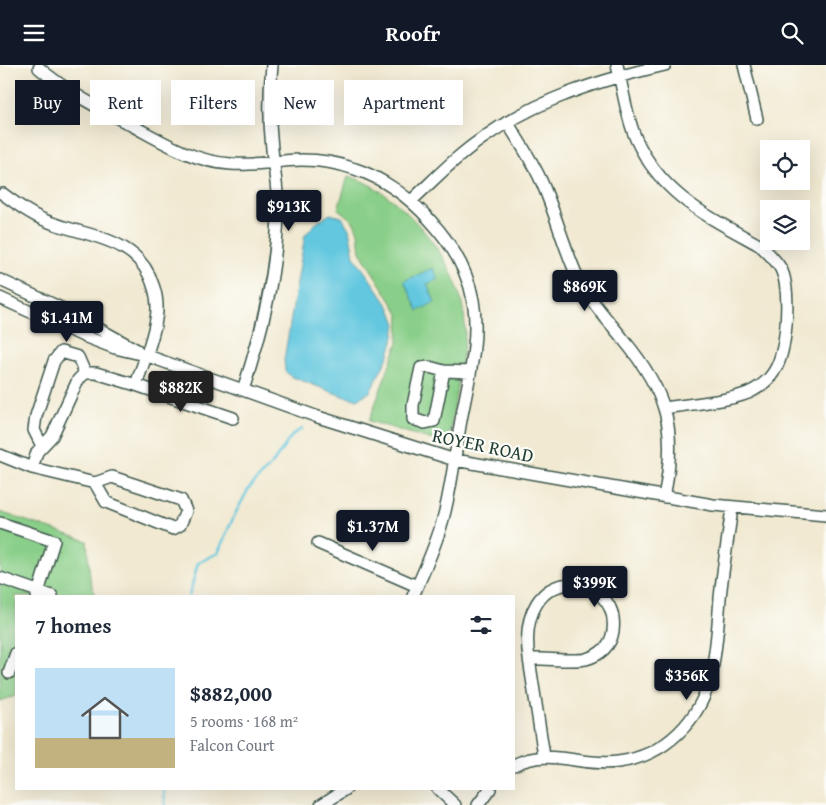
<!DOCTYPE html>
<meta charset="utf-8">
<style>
body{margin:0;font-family:"Gentium Book Plus",serif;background:#f2f2f3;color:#1f2937;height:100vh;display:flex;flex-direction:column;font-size:19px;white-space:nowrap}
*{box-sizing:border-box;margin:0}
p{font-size:16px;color:#747a83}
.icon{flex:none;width:28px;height:28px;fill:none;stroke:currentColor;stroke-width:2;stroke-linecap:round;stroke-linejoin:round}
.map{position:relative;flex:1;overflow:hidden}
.sheet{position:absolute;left:15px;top:530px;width:500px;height:195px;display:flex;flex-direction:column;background:#fff;border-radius:0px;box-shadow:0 5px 20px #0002}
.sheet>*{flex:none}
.guide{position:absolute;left:15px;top:15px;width:500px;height:45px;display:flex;gap:10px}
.controls{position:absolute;left:760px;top:75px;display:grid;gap:10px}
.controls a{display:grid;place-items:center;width:50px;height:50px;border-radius:0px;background:#fff;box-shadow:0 5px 20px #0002;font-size:25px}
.price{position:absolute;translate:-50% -42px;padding:0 11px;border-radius:5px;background:#111827;color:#fff;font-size:16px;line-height:32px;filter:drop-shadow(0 1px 2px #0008)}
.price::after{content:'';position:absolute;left:50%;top:30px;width:15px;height:11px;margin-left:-8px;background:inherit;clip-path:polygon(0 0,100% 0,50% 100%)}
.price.current{background:#222;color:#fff}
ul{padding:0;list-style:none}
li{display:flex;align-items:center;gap:15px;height:125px;padding:0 20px}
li+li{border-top:1px solid #e0e1e3}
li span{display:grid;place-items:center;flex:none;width:140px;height:100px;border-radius:0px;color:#555}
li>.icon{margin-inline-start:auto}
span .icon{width:60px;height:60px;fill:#fffc;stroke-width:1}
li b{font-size:21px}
h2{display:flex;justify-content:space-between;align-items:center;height:60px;padding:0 20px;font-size:21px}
.chip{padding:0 18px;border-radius:0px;background:#fff;box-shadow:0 5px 20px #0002;font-size:18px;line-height:45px}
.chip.current{background:#111827;color:#fff}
header{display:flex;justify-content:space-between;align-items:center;height:65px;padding:0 20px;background:#111827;color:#fff;font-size:22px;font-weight:800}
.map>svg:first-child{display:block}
</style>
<header><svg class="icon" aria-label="menu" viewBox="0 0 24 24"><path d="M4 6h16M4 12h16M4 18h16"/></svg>Roofr<svg class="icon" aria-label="search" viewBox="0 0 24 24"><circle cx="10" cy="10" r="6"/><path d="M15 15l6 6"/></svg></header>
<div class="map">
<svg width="826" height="740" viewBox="0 0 826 740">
<rect width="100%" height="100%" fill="#fdfcf7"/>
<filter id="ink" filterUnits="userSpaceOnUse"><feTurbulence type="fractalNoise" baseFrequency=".02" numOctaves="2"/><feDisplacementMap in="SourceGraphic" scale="10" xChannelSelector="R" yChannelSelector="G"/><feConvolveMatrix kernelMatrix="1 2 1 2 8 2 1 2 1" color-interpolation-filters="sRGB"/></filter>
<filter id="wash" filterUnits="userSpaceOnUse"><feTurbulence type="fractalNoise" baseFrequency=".0096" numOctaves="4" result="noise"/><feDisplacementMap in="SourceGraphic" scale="20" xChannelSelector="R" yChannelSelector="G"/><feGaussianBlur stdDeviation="1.12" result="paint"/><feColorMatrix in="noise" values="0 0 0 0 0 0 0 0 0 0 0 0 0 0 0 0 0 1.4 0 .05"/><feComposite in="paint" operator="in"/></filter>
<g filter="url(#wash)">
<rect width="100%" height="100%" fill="#f1e9d1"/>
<path fill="#8acf89" stroke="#54865e" d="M348,111C372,117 397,137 414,155C442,185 466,224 465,267C465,279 462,293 460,305C456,328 453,350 449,373L443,378L369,356L398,277L399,249L360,187L358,167L353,156L338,144Z
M0,447L87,476L90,513L95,531H16V631L0,636Z"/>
<path fill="#62c7df" stroke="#40828a" d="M330,149L342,152L349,164L354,191L390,243L396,259L393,277L388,292L370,327L357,334L345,332L290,311L285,306L284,295L305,170L315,159Z
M433,203L438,214L427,219L435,237L418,246L404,216Z"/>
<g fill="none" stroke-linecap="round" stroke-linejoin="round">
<path stroke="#62c7df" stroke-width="2.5" d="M189,531L198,498L218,488L234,451L249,423L272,399L293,369L302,364
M164,724L165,740"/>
</g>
</g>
<g filter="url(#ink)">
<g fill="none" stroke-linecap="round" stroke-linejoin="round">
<defs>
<path id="minor" d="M617,0C623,24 626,51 636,74C662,131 709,152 761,181C768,188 776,195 781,204C791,224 787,280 777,301C772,312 765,319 754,325C736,336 688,339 665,343
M744,0L757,54
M39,3C67,27 99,43 131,60C163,77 194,97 231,99C255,101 278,95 302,95C320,95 338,98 355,104C408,121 463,180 473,235C480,275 468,317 461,355C455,388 452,421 443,454C436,481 424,506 413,531
M507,57C520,78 534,98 543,120C556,150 564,183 578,213C589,235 607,254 623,274C667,327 678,364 664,432
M3,129C18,140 34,152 52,158C91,172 139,174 153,220C157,231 158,243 156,254C153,276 143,298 136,320
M411,136C434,115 456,91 483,73C538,34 600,15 665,0
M0,215L61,243L137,285
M0,233L81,270L115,283L145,290L318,352L455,395L713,440L826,450
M444,306L429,302L421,303L413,340V354L425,358L434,356L444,306L470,307
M243,325C262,267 277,207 278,145C278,125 274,105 272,84C269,56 269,28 272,0
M42,381L34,365L36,351L54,296L61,287L78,292L85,308
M0,390L32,403L95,418
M32,403L37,387L52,371L78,315L85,308H96L136,320L233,353
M112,412L181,435L186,446L180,460L173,464L106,437L95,418Z
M0,458L54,476L37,531
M318,478L417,521
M0,513L52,531
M529,594C543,593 574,597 586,594C600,590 611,581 613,566C621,506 514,492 529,594L544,691
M9,608L16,588
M514,700C550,682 580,702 618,697C665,691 701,655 711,609C717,584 718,558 720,533C723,503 728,473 732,443
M438,724L455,740
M321,740L346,724
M478,740L490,724"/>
</defs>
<use href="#minor" stroke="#3e574c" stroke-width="14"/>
<use href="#minor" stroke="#fff" stroke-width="11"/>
</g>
</g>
<g text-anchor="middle" stroke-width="4.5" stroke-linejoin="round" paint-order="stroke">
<g font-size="19" fill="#1f3d34" stroke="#fdfcf7">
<text transform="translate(483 380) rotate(12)" y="7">ROYER ROAD</text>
</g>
</g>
</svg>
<div class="controls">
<a><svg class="icon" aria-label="locate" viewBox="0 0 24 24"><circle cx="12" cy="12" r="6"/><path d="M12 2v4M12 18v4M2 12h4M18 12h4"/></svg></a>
<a><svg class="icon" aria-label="layers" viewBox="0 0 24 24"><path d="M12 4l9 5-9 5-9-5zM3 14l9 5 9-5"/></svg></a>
</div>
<b class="price" style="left:289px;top:167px">$913K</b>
<b class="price" style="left:585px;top:247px">$869K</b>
<b class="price" style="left:67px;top:278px">$1.41M</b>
<b class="price current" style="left:181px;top:348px">$882K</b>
<b class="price" style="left:373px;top:487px">$1.37M</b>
<b class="price" style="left:595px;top:543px">$399K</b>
<b class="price" style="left:687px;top:636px">$356K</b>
<div class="guide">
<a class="chip current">Buy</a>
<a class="chip">Rent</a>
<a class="chip">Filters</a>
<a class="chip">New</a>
<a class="chip">Apartment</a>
</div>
<section class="sheet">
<h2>7 homes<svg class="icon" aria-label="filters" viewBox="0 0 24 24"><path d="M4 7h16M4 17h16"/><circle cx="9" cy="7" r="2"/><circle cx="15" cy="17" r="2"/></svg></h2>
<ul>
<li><span style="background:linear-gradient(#bfe0f5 70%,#c2b280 0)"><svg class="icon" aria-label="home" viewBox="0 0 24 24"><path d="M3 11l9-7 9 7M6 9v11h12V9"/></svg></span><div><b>$882,000</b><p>5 rooms · 168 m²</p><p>Falcon Court</p></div></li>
</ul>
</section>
</div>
